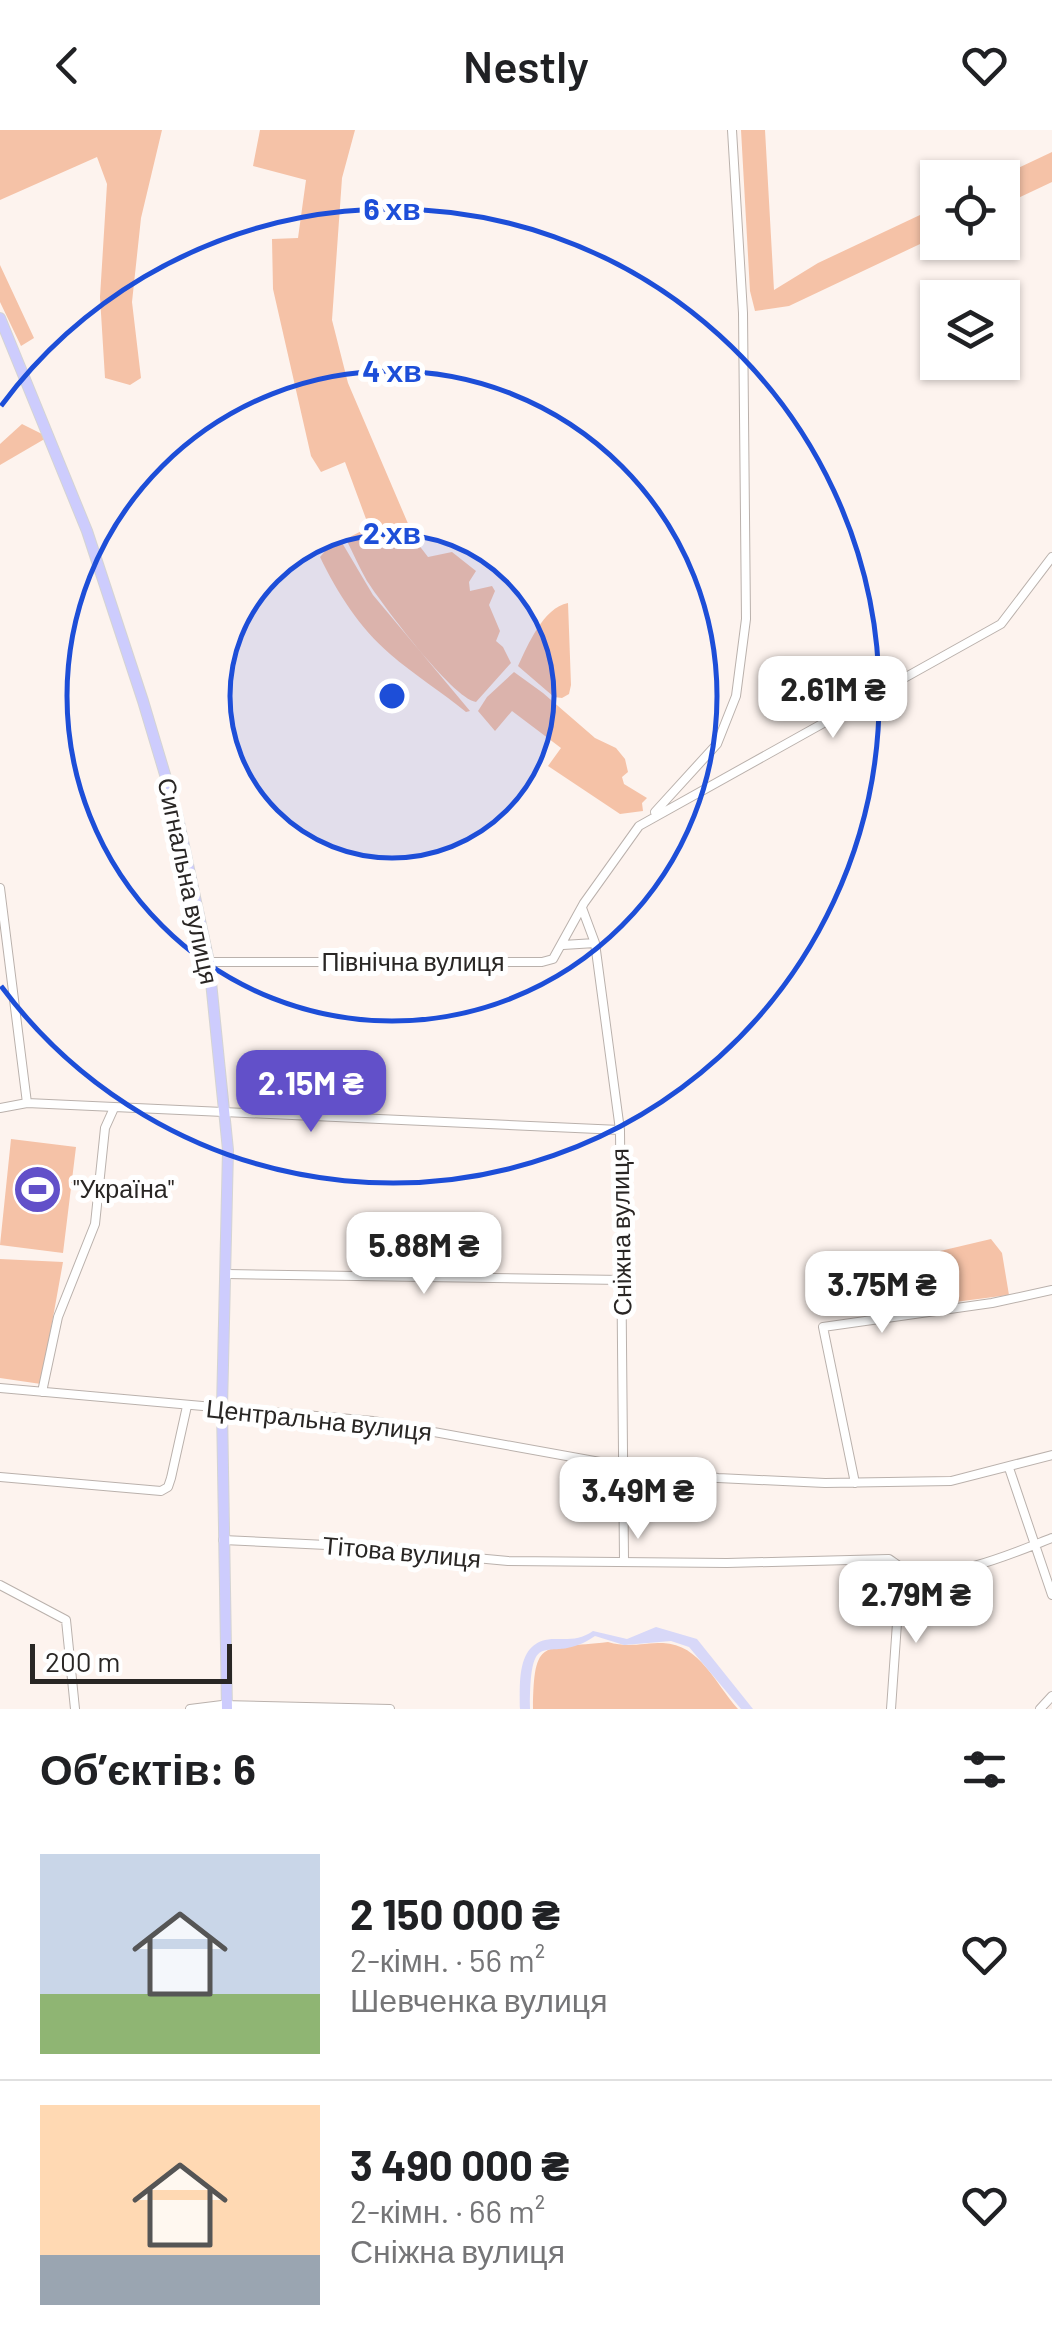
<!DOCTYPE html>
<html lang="uk">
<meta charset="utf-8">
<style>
body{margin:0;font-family:Barlow,sans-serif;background:#f6f6f6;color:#202124;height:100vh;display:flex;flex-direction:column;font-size:38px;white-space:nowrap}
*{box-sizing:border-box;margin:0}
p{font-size:32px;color:#757577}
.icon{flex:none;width:55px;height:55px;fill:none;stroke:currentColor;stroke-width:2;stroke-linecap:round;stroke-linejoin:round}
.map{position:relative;height:1579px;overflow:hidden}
.drawer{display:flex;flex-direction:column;background:#fff;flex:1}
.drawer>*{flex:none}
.controls{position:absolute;left:920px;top:30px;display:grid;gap:20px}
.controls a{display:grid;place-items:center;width:100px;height:100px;border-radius:0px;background:#fff;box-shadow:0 2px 8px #0004;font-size:50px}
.scale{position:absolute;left:30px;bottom:25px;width:202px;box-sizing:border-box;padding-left:10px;border:5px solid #292624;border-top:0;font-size:28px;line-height:35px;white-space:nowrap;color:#292624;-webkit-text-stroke:8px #fff;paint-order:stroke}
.price{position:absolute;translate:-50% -85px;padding:0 22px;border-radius:20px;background:#fff;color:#222;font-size:32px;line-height:65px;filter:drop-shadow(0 2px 5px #0008)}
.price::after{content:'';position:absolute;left:50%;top:60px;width:30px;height:22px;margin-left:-15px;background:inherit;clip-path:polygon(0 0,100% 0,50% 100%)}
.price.selected{background:#6250c9;color:#fff}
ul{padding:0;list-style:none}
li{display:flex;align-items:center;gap:30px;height:250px;padding:0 40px}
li+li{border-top:2px solid #e0e0e0}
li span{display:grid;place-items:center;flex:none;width:280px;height:200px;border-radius:0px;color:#555}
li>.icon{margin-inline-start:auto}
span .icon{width:120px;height:120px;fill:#fffc;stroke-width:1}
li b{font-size:42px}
h2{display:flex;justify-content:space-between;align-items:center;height:120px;padding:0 40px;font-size:42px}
header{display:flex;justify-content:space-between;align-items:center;height:130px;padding:0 40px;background:#fff;font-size:45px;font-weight:600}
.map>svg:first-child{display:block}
</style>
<header><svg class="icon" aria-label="back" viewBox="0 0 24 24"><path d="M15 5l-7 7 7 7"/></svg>Nestly<svg class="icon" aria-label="heart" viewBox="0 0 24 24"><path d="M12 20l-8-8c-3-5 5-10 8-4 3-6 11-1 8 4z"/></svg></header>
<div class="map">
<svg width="1052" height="1579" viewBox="0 0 1052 1579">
<rect width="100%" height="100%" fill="#fdf3ee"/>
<path fill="#f5c2a7" d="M0,0H162L141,88L132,172L141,248L130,255L105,248L100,167L107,54L97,27L0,70Z
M260,0H355L342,48L332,190L348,253L415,410L428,427L452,422L476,441L469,452L470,461L492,456L495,461L489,475L500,501L496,511L503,517L511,533L476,572C452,568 382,474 367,451C359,437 353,423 346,409L369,397L345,332L321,342L311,326L273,159L272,109L298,108L306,50L253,36Z
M741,0H765L774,160L818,133L937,77V106L789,176L755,181L750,161Z
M1052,22V52L1003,75L1002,48L999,47Z
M0,135L34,208L21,216L0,172Z
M22,294L48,307L0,335V314Z
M341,411L373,465L470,581L466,582C442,562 414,545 390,524C359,497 338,464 320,427L331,414Z
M568,473L571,555L569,564L562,568L554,567L518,536C528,515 543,478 568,473Z
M514,542L543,563L595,608L616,618L625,629L628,642L622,647L624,654L647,668L642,673L643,681L620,684L548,636L561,618L512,581L495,601L478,581L487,567Z
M11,1009L76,1017L63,1123L0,1115Z
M991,1109L1002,1123L1009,1165L893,1180L891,1169L838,1176L834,1146Z
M0,1129L63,1132L41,1254L0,1248Z
M608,1512C628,1518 642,1513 663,1513C700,1514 716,1555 738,1579H533C534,1506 542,1520 608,1512Z"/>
<path fill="#d8d8f8" d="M656,1497L697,1509L753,1579H741L689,1517L671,1511L624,1515L595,1506C548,1539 530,1487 530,1579H520C520,1551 516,1509 555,1509C571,1509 580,1510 593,1501L627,1509Z"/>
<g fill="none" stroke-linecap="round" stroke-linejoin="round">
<defs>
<path id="minor" d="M655,682L717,614L736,566L746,489L743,183L732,0
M0,758L27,973
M582,778L595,813L620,1000L624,1430
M563,815L595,813
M209,832H542L553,829L584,773L639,696L1001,494L1052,427
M0,978L27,973L620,1000
M227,1144L622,1150
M0,1258L373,1291L622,1336L718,1348L825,1353L951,1351L1052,1325
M42,1262L58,1187L95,1094L105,998L114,978
M1009,1338L1052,1465
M0,1347L161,1361L168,1357L171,1348L187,1276
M855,1353L823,1197L992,1173L1052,1160
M223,1410L347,1416L508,1431L727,1433L889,1429C895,1433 903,1440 910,1441C955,1449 1011,1424 1052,1408
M0,1455L66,1490L75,1579
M190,1579L222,1575L390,1579
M891,1579L900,1450L908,1441
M1040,1579L1052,1566"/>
<path id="major" d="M0,188L87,401L143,571L178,688L209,832L228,1020L222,1278L227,1579"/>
</defs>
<use href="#minor" stroke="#bab1ac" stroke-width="10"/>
<use href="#major" stroke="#d4d4d3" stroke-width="12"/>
<use href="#minor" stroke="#fff" stroke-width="8"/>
<use href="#major" stroke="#cdccfd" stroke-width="10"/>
</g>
<circle cx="392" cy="566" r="162" fill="#1d4ed8" fill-opacity=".12"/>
<g fill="none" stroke="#1d4ed8" stroke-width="5">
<circle cx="392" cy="566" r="162"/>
<circle cx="392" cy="566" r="325"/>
<path d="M1 276A487 487 0 1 1 1 856"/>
</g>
<defs>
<symbol id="stadium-disc" viewBox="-11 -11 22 22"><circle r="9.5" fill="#6250c9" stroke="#fff"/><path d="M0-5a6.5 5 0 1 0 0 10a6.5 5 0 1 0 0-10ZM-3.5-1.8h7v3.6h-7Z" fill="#fff"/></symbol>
</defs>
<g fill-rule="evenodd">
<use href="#stadium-disc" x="10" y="1032" width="55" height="55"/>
</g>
<g text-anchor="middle" stroke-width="10" stroke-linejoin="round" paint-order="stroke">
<g font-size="25" fill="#292624" stroke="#fff">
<text transform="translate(188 751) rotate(78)" y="9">Сигнальна вулиця</text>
<text x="413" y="841">Північна вулиця</text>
<text transform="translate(621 1102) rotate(-91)" y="9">Сніжна вулиця</text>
<text transform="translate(319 1290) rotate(6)" y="9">Центральна вулиця</text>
<text transform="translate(402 1422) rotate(5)" y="9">Тітова вулиця</text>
</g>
<g font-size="25" fill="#292624" stroke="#fff" text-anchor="start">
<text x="73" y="1068">"Україна"</text>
</g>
</g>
<circle cx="392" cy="566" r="15" fill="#1d4ed8" stroke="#fff" stroke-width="5"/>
<g font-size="30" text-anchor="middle" font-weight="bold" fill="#1d4ed8" stroke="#fff" stroke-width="10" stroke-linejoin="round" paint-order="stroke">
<text x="392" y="90">6 хв</text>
<text x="392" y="252">4 хв</text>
<text x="392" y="414">2 хв</text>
</g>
</svg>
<div class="controls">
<a><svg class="icon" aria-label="locate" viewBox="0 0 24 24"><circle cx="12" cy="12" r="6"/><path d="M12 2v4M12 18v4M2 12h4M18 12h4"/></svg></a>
<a><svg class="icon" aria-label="layers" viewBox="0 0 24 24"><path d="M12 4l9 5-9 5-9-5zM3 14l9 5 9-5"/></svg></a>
</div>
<div class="scale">200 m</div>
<b class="price" style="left:833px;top:611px">2.61M ₴</b>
<b class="price selected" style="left:311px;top:1005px">2.15M ₴</b>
<b class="price" style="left:424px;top:1167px">5.88M ₴</b>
<b class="price" style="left:882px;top:1206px">3.75M ₴</b>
<b class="price" style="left:638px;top:1412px">3.49M ₴</b>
<b class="price" style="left:916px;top:1516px">2.79M ₴</b>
</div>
<section class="drawer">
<h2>Об’єктів: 6<svg class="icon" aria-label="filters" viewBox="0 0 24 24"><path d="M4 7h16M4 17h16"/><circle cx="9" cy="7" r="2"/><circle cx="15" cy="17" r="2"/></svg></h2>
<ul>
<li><span style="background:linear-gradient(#c9d6e8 70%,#8fb573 0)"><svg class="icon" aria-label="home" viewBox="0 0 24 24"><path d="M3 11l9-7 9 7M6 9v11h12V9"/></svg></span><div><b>2 150 000 ₴</b><p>2-кімн. · 56 m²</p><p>Шевченка вулиця</p></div><svg class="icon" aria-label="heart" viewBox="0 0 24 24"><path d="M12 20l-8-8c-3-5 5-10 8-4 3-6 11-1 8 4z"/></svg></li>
<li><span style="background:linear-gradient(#ffd9b3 75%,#9aa5b1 0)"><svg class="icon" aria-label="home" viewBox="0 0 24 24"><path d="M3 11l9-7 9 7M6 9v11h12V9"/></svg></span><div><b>3 490 000 ₴</b><p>2-кімн. · 66 m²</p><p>Сніжна вулиця</p></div><svg class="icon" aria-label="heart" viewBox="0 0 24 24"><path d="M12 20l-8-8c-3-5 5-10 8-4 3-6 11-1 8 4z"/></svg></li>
</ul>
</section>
